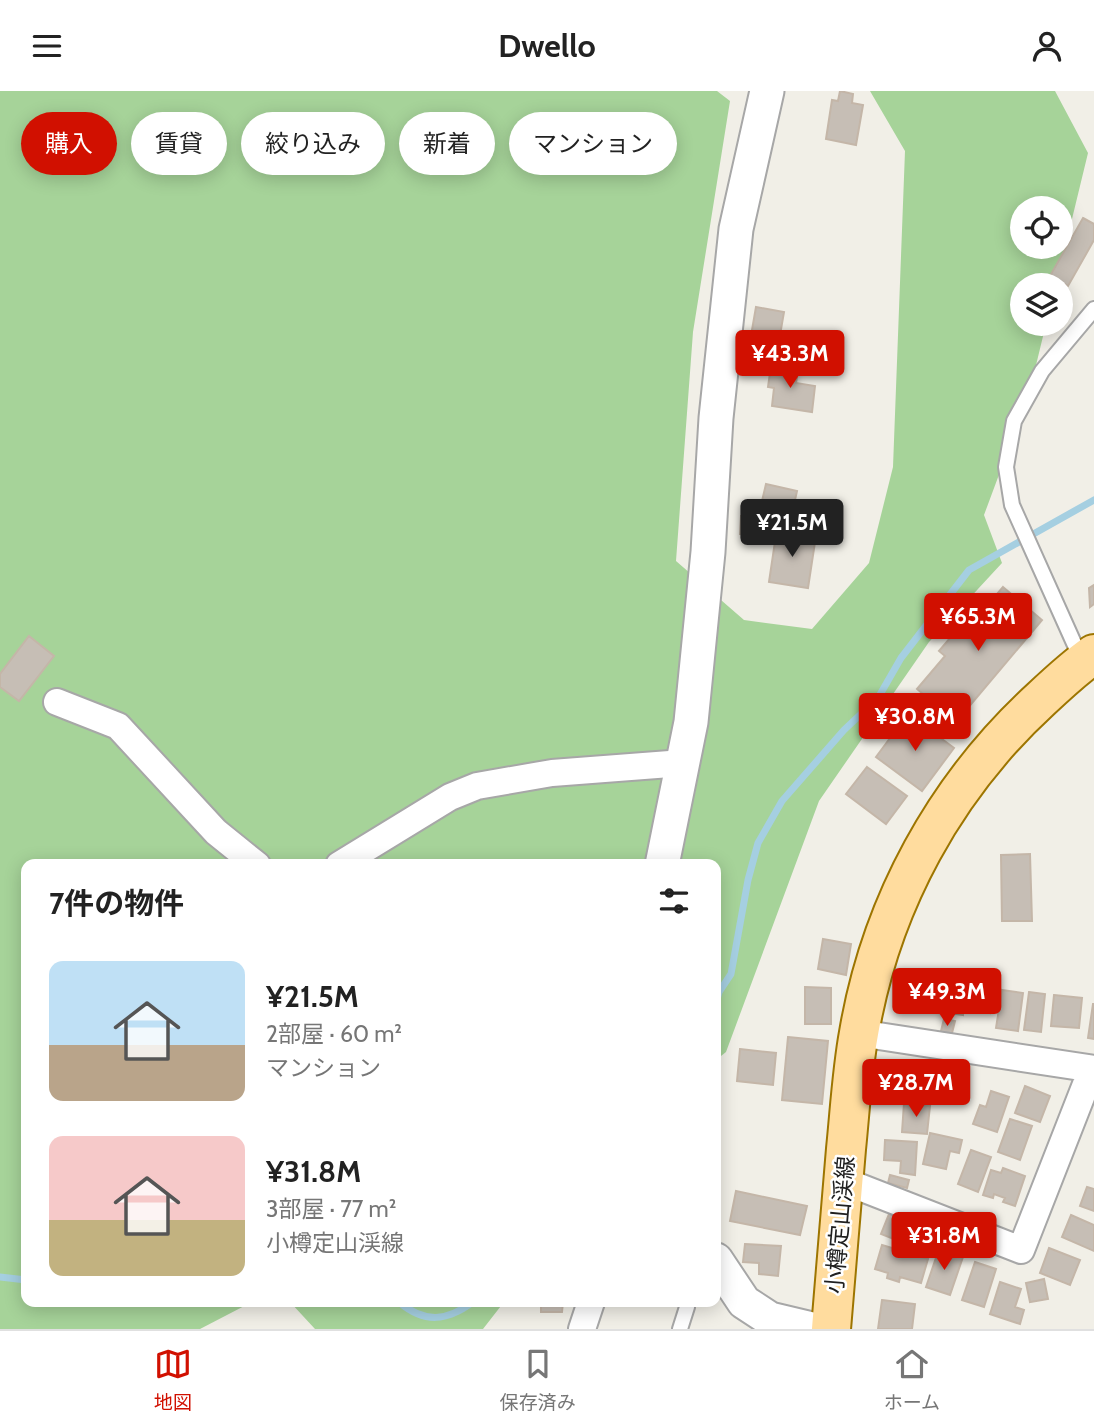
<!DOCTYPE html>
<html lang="ja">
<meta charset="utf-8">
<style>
body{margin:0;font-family:Cabin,"Noto Sans JP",sans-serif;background:#f2f2f2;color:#222;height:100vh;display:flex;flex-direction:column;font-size:26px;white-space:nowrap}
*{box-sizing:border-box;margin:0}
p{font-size:23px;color:#767676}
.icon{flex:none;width:38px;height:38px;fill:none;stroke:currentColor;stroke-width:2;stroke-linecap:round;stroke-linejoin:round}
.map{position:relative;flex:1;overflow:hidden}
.drawer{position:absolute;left:21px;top:768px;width:700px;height:448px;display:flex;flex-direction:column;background:#fff;border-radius:14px;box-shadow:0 4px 18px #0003}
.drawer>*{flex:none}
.hud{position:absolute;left:21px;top:21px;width:700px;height:63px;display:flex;gap:14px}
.tools{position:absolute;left:1010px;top:105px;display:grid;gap:14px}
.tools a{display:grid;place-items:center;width:63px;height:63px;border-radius:50%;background:#fff;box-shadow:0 4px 18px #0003;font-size:35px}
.price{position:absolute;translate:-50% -60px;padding:0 16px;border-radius:7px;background:#d11000;color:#fff;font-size:23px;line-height:46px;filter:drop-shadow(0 2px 4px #0008)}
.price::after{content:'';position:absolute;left:50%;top:42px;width:21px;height:16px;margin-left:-10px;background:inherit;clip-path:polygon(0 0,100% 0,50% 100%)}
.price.current{background:#222;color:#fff}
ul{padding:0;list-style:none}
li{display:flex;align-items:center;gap:21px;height:175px;padding:0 28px}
li span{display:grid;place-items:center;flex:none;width:196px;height:140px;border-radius:14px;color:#555}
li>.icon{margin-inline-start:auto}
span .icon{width:84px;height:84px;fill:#fffc;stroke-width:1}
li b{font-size:30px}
h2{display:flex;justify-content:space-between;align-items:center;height:84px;padding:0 28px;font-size:30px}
.pill{padding:0 24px;border-radius:32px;background:#fff;box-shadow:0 4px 18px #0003;font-size:24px;line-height:63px}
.pill.current{background:#d11000;color:#fff}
header{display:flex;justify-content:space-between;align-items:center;height:91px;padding:0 28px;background:#fff;font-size:32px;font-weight:700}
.tab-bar{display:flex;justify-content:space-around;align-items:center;height:98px;border-top:2px solid #e0e0e0;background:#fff;font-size:19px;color:#767676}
.tab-bar a{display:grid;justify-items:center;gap:4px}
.tab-bar .current{color:#d11000}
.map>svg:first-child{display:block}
</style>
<header><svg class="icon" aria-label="menu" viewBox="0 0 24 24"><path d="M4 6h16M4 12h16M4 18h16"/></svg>Dwello<svg class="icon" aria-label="person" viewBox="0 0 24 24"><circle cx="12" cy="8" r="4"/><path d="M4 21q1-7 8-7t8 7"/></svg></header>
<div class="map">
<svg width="1094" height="1238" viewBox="0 0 1094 1238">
<rect width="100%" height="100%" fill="#f1efe7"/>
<path fill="#a6d399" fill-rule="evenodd" d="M0,0H717L730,10L693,241L676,470L744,529L812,538L869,472L893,376L905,60L870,0H1055L1088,62L1056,194H1022V233H1046L1029,303L984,424L1002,472L929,551L819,710L726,961L716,969V774H26V1211H252L200,1238H0ZM1022,117H1060V156H1022Z
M290,1211H504L483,1238H315Z"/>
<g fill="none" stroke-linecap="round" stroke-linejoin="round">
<path stroke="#a5cfe1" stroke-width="7" d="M716,912L719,901L731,883L748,789L758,752L782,710L844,639L878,607L901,567L969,479L1094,409
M0,1186L26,1189
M399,1211C425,1233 447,1230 473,1211"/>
</g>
<path fill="#c6beb5" stroke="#c4b6a8" stroke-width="2" d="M840,0L853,3L852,12L863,14L856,54L826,48L832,9L838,10Z
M1083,127L1094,133V149L1068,195L1050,185Z
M756,216L784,221L776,267L748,262Z
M771,275L798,279L796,292L815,295L812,321L772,315L774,297L768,296Z
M766,393L797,400L793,418L762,410Z
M741,425L760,426L759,444L740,443Z
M777,437L801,440L800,449L815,451L808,497L769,491Z
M1094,494V513L1090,516L1089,497Z
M1003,496L1042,529L956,631L917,598L945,565L939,560L981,511L987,515Z
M29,545L54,565L19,610L0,596V583Z
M908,623L954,657L922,700L876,666Z
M867,676L907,705L886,733L846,703Z
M1030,763L1032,830H1002L1001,764Z
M823,848L851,853L846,884L818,878Z
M909,885L930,887L929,900L938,901L937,921L906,919Z
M953,889L994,895L990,922L963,918V924L949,922Z
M805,896L831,897V933H805Z
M1002,899L1023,902L1018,940L996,937Z
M1029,901L1045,903L1041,941L1024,939Z
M1054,904L1082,907L1079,937L1051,935Z
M1093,913H1094V948L1088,947Z
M944,928L955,930L951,946L940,944Z
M788,946L828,950L822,1013L782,1009Z
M740,958L776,962L773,994L737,990Z
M905,969L942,974L939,996L902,991Z
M1025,995L1050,1005L1040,1031L1015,1022Z
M899,997L918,1000L916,1009L897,1007Z
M991,1000L1009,1006L997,1041L973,1033L980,1014L986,1016Z
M904,1012L930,1015L927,1043L902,1041Z
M1010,1028L1032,1035L1020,1069L998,1061Z
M930,1042L962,1049L959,1062L950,1060L946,1078L923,1073Z
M885,1049L917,1051L915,1084L900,1082L901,1070L884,1069Z
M971,1059L991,1066L978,1101L958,1093Z
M1003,1077L1025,1085L1015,1115L1003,1111L1005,1107L994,1103L993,1107L983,1104L991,1079L1001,1082Z
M890,1084L909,1089L907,1097L888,1092Z
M1087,1096L1094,1098V1120L1080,1115Z
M736,1100L807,1115L800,1144L730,1130Z
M889,1123L937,1141L929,1162L881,1143Z
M1071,1124L1094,1134V1160L1062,1146Z
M745,1153L781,1155L778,1185L759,1183V1172L743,1171Z
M882,1154L928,1168L921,1192L900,1186L899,1191L887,1187L888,1182L875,1178Z
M1049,1157L1080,1169L1070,1194L1040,1182Z
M939,1158L963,1166L950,1204L926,1196Z
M975,1171L996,1178L984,1216L962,1209Z
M1044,1188L1048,1208L1030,1211L1026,1192Z
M1000,1191L1021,1198L1015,1216L1024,1219L1020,1233L990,1223Z
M882,1209L915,1213L912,1238H878Z
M541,1211H563L562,1221H541Z"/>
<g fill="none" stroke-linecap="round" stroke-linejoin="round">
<defs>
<path id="service" d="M1082,570L1012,414L1006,376L1014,330L1042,280L1094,218
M680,1238L687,1216"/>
<path id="minor" d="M57,611L118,635L216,741L257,774
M339,774L450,706L477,695L552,682L683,672
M859,942L1094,978
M844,1090L1021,1159L1092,978
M582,1238L591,1211"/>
<path id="tertiary" d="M662,774L691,631L708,461L716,327L736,138L767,0
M716,1169L744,1211L770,1228L812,1238"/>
<path id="primary" d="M831,1238C836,1178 841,1118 846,1058C850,1019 852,980 859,942C881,813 945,696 1041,608C1058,592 1075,576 1094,563"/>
</defs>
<use href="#service" stroke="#a7a7a7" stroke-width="18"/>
<use href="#minor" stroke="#a7a7a7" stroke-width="30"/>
<use href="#tertiary" stroke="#a7a7a7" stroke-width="37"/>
<use href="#primary" stroke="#9d7500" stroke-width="42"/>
<use href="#service" stroke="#fff" stroke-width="14"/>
<use href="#minor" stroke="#fff" stroke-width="26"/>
<use href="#tertiary" stroke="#fff" stroke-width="33"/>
<use href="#primary" stroke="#ffdc9e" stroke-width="38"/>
</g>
<g text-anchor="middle" stroke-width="5" stroke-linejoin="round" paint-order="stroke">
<g font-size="23" fill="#202020" stroke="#fff">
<text transform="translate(840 1134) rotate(-85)" y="8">小樽定山渓線</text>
</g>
</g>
</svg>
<div class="tools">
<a><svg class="icon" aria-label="locate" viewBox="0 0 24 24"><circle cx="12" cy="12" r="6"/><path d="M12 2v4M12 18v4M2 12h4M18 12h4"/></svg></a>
<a><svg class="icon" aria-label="layers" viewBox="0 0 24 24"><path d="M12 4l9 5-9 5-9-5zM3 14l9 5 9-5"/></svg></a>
</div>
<b class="price" style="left:790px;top:299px">¥43.3M</b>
<b class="price current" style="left:792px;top:468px">¥21.5M</b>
<b class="price" style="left:978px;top:562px">¥65.3M</b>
<b class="price" style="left:915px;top:662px">¥30.8M</b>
<b class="price" style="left:947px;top:937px">¥49.3M</b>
<b class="price" style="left:916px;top:1028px">¥28.7M</b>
<b class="price" style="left:944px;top:1181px">¥31.8M</b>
<div class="hud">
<a class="pill current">購入</a>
<a class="pill">賃貸</a>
<a class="pill">絞り込み</a>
<a class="pill">新着</a>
<a class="pill">マンション</a>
</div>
<section class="drawer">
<h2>7件の物件<svg class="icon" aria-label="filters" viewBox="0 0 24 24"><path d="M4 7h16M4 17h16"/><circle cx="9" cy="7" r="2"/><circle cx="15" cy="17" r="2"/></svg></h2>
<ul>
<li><span style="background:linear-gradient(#bfe0f5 60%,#b9a48a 0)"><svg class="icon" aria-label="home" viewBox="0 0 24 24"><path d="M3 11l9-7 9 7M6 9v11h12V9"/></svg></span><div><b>¥21.5M</b><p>2部屋 · 60 m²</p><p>マンション</p></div></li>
<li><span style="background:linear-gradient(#f6c9c9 60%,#c2b280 0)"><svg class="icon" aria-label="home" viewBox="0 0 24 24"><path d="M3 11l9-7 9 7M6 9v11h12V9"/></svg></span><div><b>¥31.8M</b><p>3部屋 · 77 m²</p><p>小樽定山渓線</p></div></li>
</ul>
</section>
</div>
<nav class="tab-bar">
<a class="current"><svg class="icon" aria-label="map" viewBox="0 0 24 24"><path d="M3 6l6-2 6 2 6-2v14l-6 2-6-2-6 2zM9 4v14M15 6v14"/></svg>地図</a>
<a><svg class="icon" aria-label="saved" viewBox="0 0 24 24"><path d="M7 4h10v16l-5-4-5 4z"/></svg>保存済み</a>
<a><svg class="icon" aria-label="home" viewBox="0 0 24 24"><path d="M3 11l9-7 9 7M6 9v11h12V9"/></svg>ホーム</a>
</nav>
